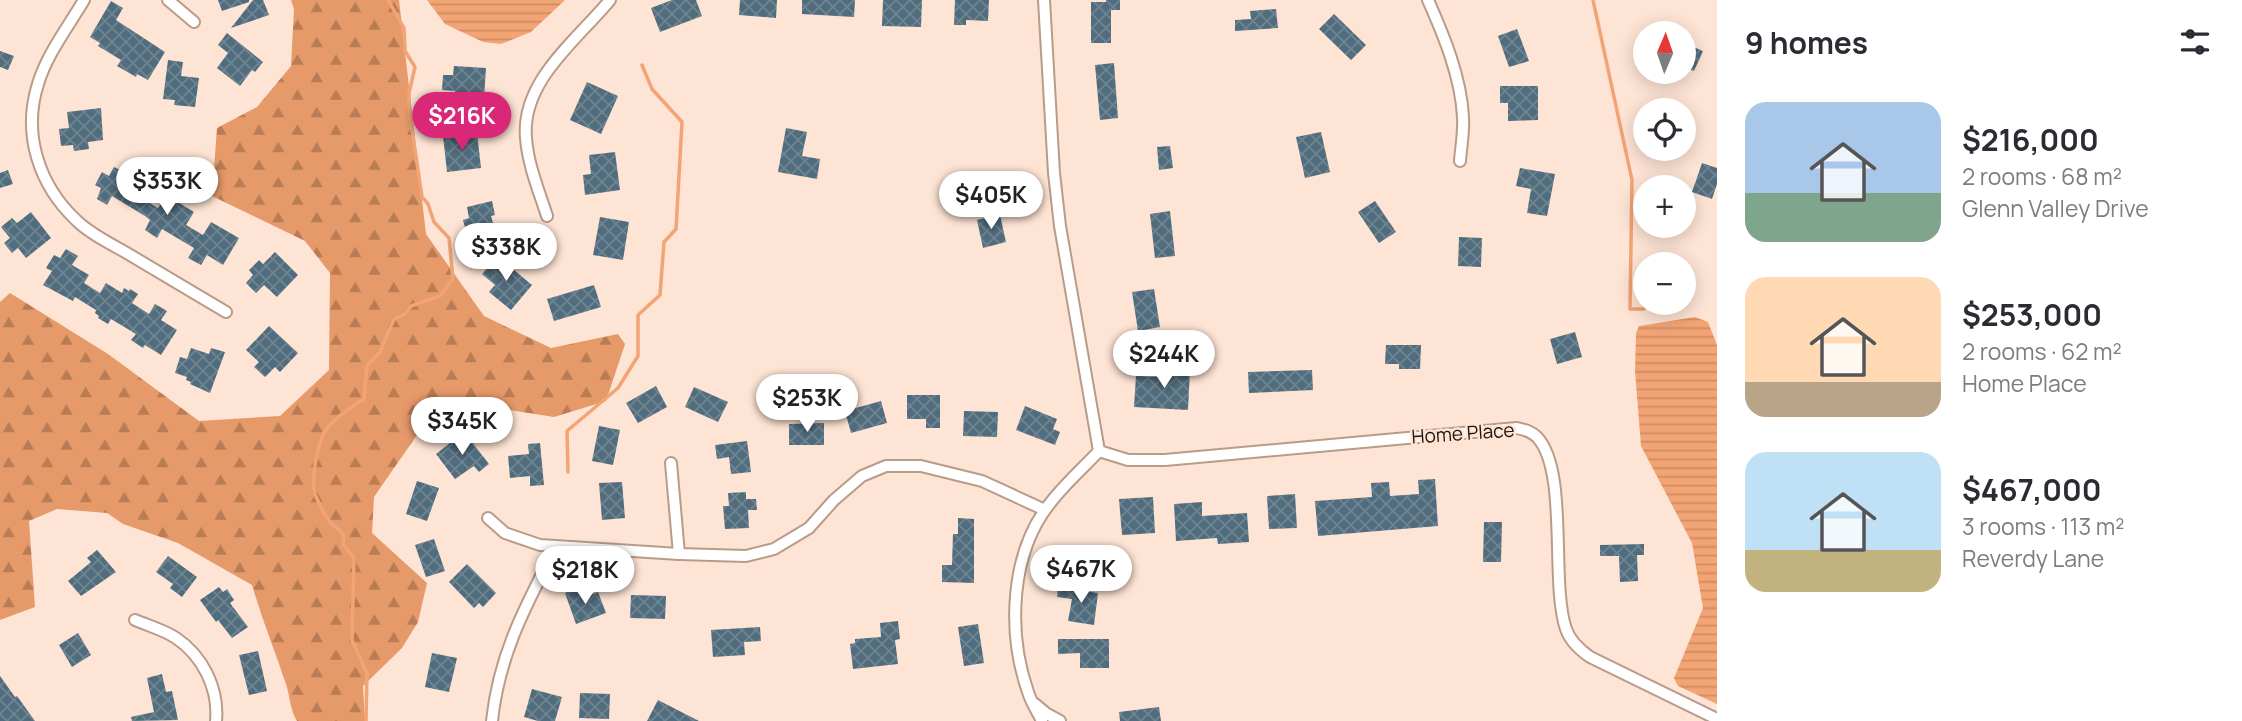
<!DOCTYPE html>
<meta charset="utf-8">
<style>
body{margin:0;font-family:Manrope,sans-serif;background:#f7f7f7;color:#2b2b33;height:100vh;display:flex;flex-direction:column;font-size:26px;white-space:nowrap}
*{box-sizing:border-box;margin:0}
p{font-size:23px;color:#7c7c81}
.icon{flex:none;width:38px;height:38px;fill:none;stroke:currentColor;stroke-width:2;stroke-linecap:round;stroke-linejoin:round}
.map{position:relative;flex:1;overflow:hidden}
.panel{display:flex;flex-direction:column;background:#fff;width:525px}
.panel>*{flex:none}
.needle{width:46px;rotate:2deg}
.fabs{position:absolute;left:1633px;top:21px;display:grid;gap:14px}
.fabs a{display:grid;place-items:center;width:63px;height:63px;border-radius:50%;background:#fff;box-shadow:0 4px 18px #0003;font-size:35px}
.price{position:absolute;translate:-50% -60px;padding:0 16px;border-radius:24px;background:#fff;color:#222;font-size:23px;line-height:46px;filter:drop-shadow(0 2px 4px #0008)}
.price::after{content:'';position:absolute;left:50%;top:42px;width:21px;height:16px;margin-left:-10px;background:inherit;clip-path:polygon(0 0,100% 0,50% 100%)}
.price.on{background:#db2777;color:#fff}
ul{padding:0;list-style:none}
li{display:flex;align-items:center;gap:21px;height:175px;padding:0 28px}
li span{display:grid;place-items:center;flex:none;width:196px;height:140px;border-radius:21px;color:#555}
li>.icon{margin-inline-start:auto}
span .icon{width:84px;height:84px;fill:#fffc;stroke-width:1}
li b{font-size:30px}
h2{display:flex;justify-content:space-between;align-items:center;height:84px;padding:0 28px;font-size:30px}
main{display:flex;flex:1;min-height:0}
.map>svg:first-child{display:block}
</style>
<main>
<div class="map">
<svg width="1717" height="721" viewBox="0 0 1717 721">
<defs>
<pattern id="forest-firs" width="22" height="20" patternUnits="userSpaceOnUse" patternTransform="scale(1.75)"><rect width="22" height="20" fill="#e69969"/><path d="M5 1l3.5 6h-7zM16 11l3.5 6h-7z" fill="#ba7c55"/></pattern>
<pattern id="water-rules" width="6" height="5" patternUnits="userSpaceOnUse" patternTransform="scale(1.75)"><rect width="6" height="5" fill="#f2a474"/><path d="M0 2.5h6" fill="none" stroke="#cf8c63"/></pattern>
<pattern id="building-cross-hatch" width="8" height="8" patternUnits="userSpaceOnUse" patternTransform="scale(1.75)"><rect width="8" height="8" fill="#506d7f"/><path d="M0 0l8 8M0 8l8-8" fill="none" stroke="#708490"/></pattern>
</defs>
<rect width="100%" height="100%" fill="#fee4d4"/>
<path fill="url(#forest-firs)" d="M291,0H399L426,234L484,316L551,348L618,334L625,344L606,401L554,417L490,407L447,397L428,419L374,497L372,533L427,583L418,622L402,648L363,686L365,721H297C290,710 290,696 286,684C275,651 262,619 252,585L178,543L123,524L107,513L57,509L29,521L35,607L0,620V302L10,293L108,354L199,421L280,416L329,370L330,273L305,241L212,196L217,128L257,107L291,66L294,9Z"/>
<path fill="url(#water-rules)" d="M427,0H565L531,32L501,44L483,42L445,24Z
M1695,317L1708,322L1717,345V704L1678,686L1674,678L1703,608L1692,543L1641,446L1635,371L1636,333L1639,326Z"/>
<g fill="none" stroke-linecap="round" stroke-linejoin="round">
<path stroke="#f2a474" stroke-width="3.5" d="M1593,0L1632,180L1630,309H1644
M568,472L567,431L618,388L638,356V315L660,295L664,242L676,229L682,122L652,89L642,65
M366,721L367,673L352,640L354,558L343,544C346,530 339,532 331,523C325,516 318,502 315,494C311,480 317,442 326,430C335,417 351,408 364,399L367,366L380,352L394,319L405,314L411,306L440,296L453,279L449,238L434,222L428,204L422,197L409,109V93L415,67L405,51L404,28L388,0"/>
</g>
<path fill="url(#building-cross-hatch)" d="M218,0H249V2L222,11Z
M253,0H263L269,15L231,28Z
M672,0H696L702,16L660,32L651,8Z
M740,0H777L776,18L739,15Z
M802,0H855L854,17L802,14Z
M883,0H922L921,27L882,26Z
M955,0H989L988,21L966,20V25H954Z
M1106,0H1120V10H1111V43H1091V2H1106Z
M111,1L123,8L116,20L165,52L148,80L137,74L136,77L117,66L121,60L98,46L100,43L90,37Z
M1276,9L1278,28L1235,31V20L1251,19L1250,11Z
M1334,14L1366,45L1351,60L1319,29Z
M1517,29L1529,61L1509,67L1498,36Z
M227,33L263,62L255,72L252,70L240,86L217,68L228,53L218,45Z
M1684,43L1703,51L1694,71L1684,67Z
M0,51L14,56L8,70L0,67Z
M168,60L183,62L181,76L199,78L195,107L174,105L175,100L163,99Z
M1114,63L1118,118L1100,120L1095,65Z
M454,66L486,68L483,113L454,111L455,91L442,90L443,75H453Z
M587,82L618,96L601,134L570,120Z
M1500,86H1538V120L1508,121V103H1500Z
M101,108L103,140L88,142L89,149L74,151L73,145L61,146L59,129L69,128L67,112Z
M786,128L807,132L802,156L820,159L817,179L778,172Z
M477,132L481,168L447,172L443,136Z
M1321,132L1330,172L1305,178L1296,137Z
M1170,146L1173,168L1159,170L1157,147Z
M615,152L620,190L585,195L583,175L591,174L589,155Z
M1702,163L1717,168V184L1712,199L1692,192Z
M114,167L124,172L126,169L145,180L136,195L158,208L164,199L174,205L176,201L194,212L186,225L203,235L211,222L239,238L223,265L207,255L201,265L188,258L194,248L162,229L157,238L145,230L150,220L145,216L112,196L107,205L97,199L101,188L95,185L102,172L109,176Z
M1520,168L1555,174L1547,216L1527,213L1531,189L1516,186Z
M8,170L13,184L0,188V173Z
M492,201L495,215L491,216L500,246L477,252L474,245L470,247L463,220L469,218L467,207Z
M1375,201L1396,232L1379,243L1358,212Z
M1170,211L1175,256L1155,258L1150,214Z
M31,212L51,238L26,258L18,248L12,253L4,243L10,238L1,227L12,218L17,223Z
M1000,215L1006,242L983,248L977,220Z
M600,217L629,222L623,260L593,255Z
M1459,237L1482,238L1481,267L1458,266Z
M66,249L78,256L72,265L89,275L84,283L100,293L106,283L122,293L124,288L129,291L130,289L138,294L132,303L149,314L155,304L167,311L161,320L177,330L161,355L145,345L143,348L131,340L136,334L111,319L108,324L98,318L99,316L95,313L96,310L75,297L73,301L43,285L52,271L46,268L54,255L60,258Z
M275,252L298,275L277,297L264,285L256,293L246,283L253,275L249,270L259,260L263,264Z
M497,256L532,285L511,310L489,292L495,285L482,274Z
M594,285L601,307L554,321L547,299Z
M1154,289L1160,327L1138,331L1132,292Z
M269,326L298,353L280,372L275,367L265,377L254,367L259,362L246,350Z
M1575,332L1582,357L1557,364L1550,339Z
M1386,345H1421L1420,369H1399V364H1385Z
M191,348L209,354L211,348L225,352L210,393L190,384L191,382L186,380L187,377L175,373L180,357L187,359Z
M1161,369L1190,370L1188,410L1134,407L1136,376L1161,377Z
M1312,370L1313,390L1249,393L1248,372Z
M656,386L667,407L638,423L626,403Z
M694,387L728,402L718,422L685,407Z
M907,395H940V428H926V419H907Z
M881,401L887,423L851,433L845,411Z
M1025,406L1057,419L1053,429L1060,432L1055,445L1016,430Z
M964,411L998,412L997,437L963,436Z
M824,423V445H789V424Z
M599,426L620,430L613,465L592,461Z
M464,432L489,464L479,472L474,466L455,479L436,454Z
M747,441L751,472L731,474L729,457L717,459L715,445Z
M540,443L544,485L530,486V476L510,478L508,456L529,454L528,444Z
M1435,479L1438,526L1318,536L1315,501L1372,497L1371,483L1389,482L1390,496L1419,494L1418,480Z
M417,481L439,488L427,521L406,514Z
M622,482L625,518L602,520L599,483Z
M746,492V499H756L757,510H748L749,528L725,529L723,506H729L728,493Z
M1295,494L1297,528L1269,529L1267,496Z
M1153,497L1155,533L1122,535L1119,499Z
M1202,502V516L1247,513L1249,542L1218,544L1217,538L1176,541L1174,504Z
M958,518L974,519V583L942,582V565H952L953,534H958Z
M1484,522H1502L1501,562H1483Z
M434,539L445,571L426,577L415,545Z
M1644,544V555H1637L1638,581L1620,582L1619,556H1600V545Z
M97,550L116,572L81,596L68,581L91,562L87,558Z
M168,556L197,577L182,597L170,588L173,584L156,572Z
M467,564L496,593L483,607L479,603L474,608L449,582Z
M219,587L223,592L227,589L234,600L230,603L248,627L232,638L218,620L216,622L200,600Z
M1058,587L1098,593L1094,625L1068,621L1072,599L1057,597Z
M579,588L583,598L598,592L606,613L576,624L565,593Z
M631,595L666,596L665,619L630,618Z
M898,621L900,639L895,640L898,664L853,669L850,644L855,643V639L881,637L880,623Z
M978,624L984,663L964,666L958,627Z
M760,627L761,641L744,642L745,655L713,657L711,630Z
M78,633L91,655L72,667L59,645Z
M1058,639H1109V668H1080V653L1058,654Z
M258,651L267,691L249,695L239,655Z
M432,653L457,658L449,692L425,687Z
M162,674L166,692L172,691L178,720L132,721L131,717L154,712L147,678Z
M0,676L15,697L17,696L35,721H0Z
M532,689L562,697L555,721H538L524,717Z
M580,693L610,694L609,719L579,718Z
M658,700L699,721H647Z
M1159,707L1161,721H1120L1119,712Z"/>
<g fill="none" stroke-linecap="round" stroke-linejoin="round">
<defs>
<path id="minor" d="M84,0C68,27 47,54 38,84C22,134 39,185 76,220C89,233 109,243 125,252C159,272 192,292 226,312
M168,0L194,22
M1428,0C1444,36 1461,77 1463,117C1464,132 1461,147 1460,161
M547,216C539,191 528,165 526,138C521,81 577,40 610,0
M1099,451L1128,460H1165L1517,428C1525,430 1531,431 1537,437C1569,471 1550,583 1566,629C1570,641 1580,650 1590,657L1717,719
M671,463L679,554
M488,518L505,533L540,545L679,554L746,556L774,549L809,528L834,500L862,476L886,466H921L982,481L1045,510
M135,620C149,626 164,630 176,638C203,656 219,689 216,721
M1035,704L1047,714L1060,721
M492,721C499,654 526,605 556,547
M1042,721C1037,711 1031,702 1028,692C1007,632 1010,552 1051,502C1065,484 1083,468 1099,451L1060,226L1054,173L1044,0"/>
</defs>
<use href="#minor" stroke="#ba9b89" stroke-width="14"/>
<use href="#minor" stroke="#fff" stroke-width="10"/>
</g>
<g text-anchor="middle" stroke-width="5" stroke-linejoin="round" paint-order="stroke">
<g font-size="19" fill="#20140e" stroke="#fee4d4">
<text transform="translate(1463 433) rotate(-4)" y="7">Home Place</text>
</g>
</g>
</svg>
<div class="fabs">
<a><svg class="needle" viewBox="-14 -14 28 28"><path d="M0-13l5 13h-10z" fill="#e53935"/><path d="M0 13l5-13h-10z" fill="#7c7c81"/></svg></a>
<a><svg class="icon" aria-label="locate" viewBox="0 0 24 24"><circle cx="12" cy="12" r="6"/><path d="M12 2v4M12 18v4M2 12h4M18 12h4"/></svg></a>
<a>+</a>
<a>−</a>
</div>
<b class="price on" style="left:462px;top:152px">$216K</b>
<b class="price" style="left:167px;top:217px">$353K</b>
<b class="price" style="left:991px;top:231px">$405K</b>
<b class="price" style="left:506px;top:283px">$338K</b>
<b class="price" style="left:1164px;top:390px">$244K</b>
<b class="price" style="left:807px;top:434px">$253K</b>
<b class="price" style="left:462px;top:457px">$345K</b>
<b class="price" style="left:1081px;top:605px">$467K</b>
<b class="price" style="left:585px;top:606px">$218K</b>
</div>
<section class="panel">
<h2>9 homes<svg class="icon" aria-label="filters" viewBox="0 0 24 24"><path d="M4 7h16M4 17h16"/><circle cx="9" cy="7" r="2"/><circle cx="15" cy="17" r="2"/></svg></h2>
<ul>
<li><span style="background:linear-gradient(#a9c7e8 65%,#7fa58c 0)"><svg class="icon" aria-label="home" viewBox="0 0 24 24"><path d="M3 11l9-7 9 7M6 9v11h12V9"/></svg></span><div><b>$216,000</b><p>2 rooms · 68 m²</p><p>Glenn Valley Drive</p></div></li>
<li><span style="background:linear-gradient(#ffd9b3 75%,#b9a48a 0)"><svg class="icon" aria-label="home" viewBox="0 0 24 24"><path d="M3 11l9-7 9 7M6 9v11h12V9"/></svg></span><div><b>$253,000</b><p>2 rooms · 62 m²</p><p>Home Place</p></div></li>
<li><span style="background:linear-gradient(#bfe0f5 70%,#c2b280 0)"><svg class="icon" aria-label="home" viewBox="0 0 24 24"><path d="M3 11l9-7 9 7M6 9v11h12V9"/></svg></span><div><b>$467,000</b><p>3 rooms · 113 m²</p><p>Reverdy Lane</p></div></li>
</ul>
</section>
</main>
